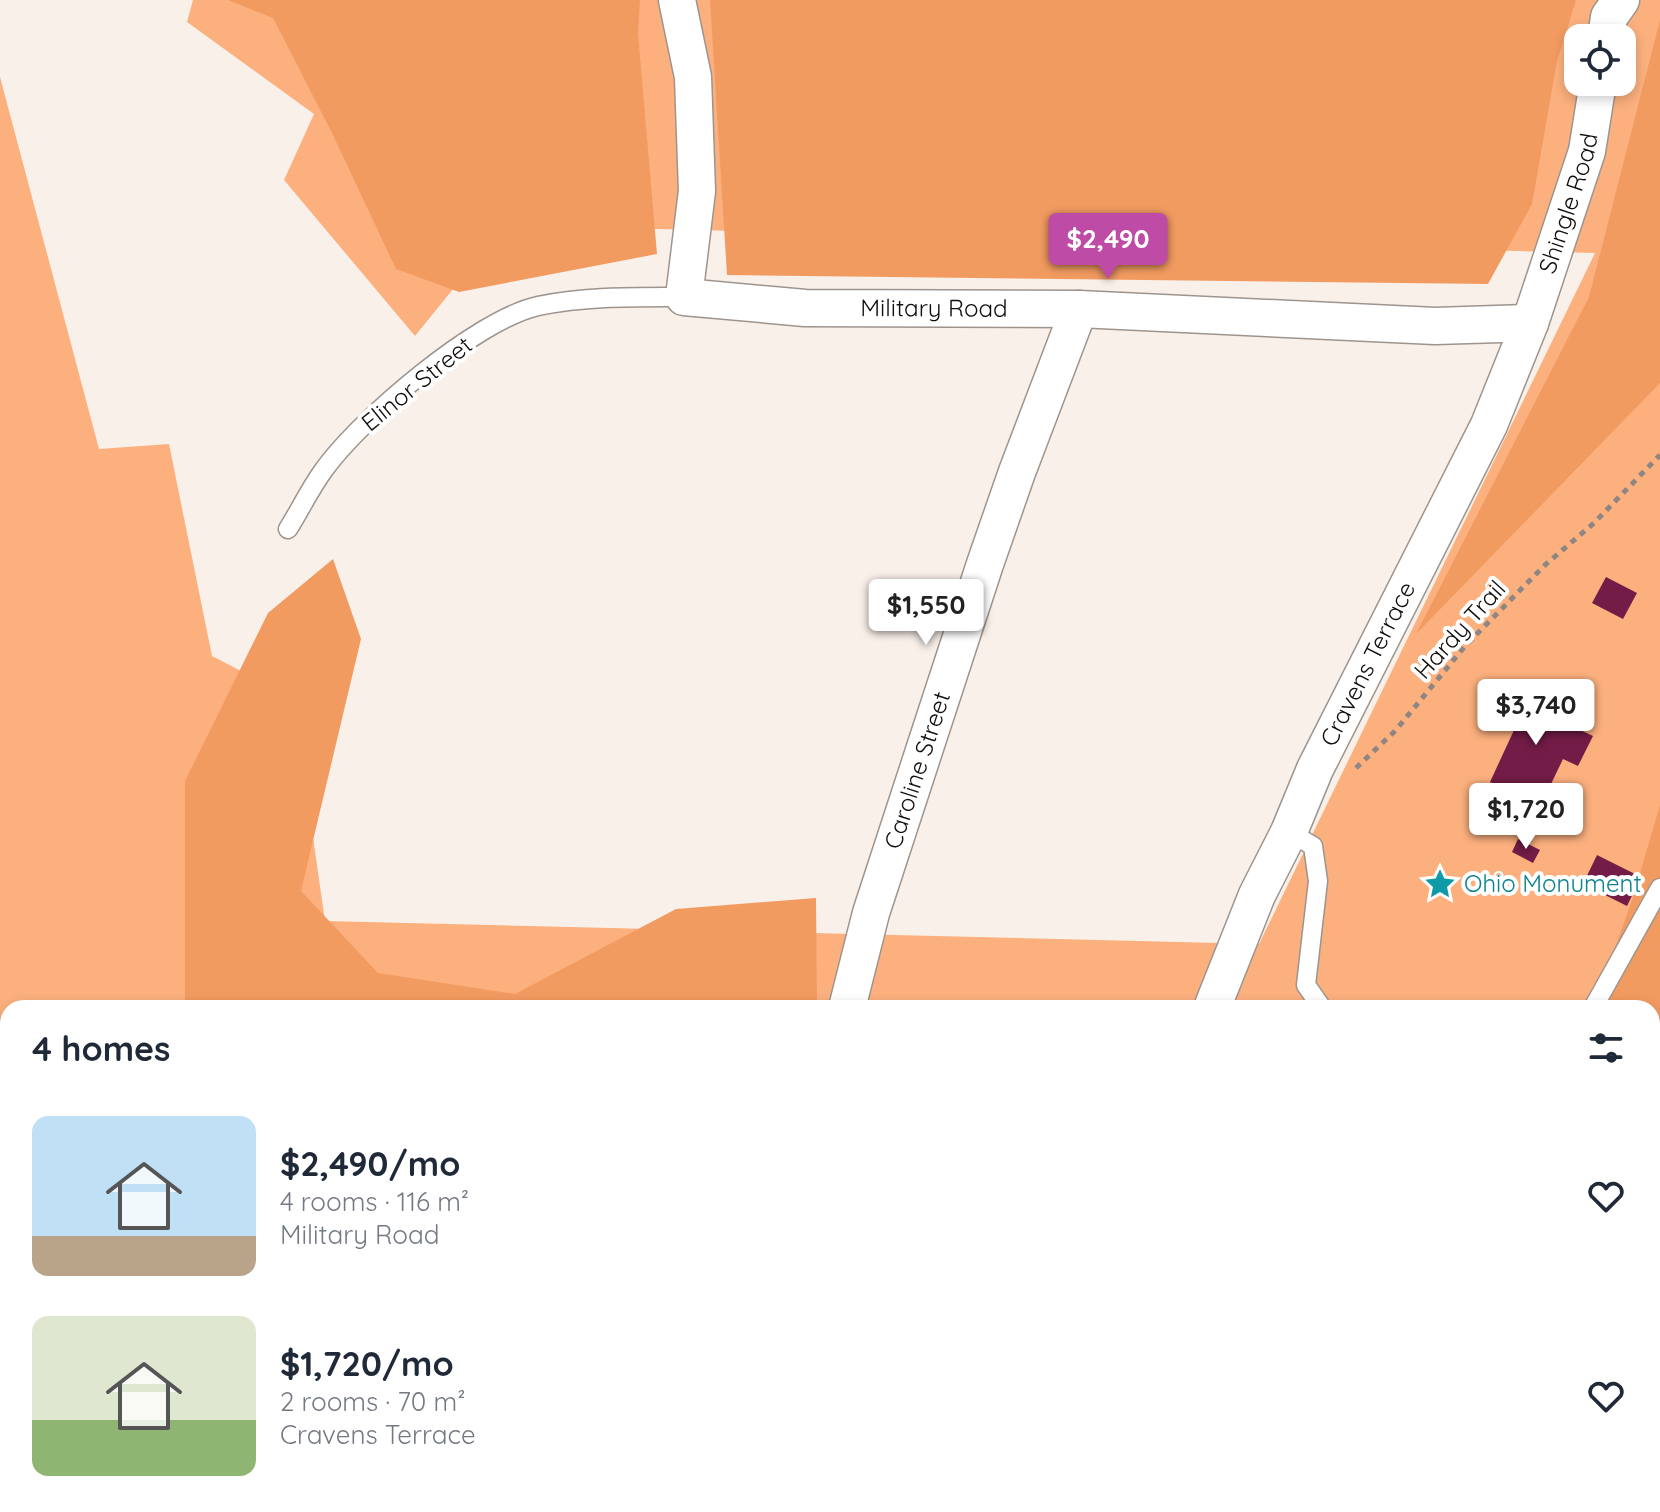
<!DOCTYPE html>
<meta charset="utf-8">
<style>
body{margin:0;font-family:Quicksand,sans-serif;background:#f6f6f7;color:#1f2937;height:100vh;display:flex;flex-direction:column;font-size:30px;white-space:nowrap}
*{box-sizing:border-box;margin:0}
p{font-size:26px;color:#747a83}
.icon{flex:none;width:44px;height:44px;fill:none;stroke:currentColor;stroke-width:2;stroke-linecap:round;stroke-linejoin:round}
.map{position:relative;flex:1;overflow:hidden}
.panel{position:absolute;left:0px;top:1000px;width:1660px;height:512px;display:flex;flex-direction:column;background:#fff;border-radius:24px 24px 0 0;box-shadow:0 4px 12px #0003}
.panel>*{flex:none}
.fabs{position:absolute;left:1564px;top:24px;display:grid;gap:16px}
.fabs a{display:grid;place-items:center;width:72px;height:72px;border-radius:16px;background:#fff;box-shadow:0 4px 12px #0003;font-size:40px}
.price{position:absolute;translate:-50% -68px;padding:0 18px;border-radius:8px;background:#fff;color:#222;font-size:26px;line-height:52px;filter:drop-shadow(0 2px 4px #0008)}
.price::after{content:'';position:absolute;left:50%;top:48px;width:24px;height:18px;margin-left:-12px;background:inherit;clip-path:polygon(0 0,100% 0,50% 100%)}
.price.active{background:#be4ca7;color:#fff}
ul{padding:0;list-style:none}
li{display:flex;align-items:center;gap:24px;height:200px;padding:0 32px}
li span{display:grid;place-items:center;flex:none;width:224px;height:160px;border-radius:16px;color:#555}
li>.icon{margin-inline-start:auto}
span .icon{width:96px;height:96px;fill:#fffc;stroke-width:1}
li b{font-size:34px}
h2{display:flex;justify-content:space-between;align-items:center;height:96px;padding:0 32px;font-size:34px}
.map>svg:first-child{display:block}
</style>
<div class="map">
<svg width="1660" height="1512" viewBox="0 0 1660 1512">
<rect width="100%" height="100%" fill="#faf0ea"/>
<path fill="#fcb07e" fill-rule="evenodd" d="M193,0H1660V1512H248L222,1504H1652V1008H8V1437L0,1435V77L99,449L169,444L212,656L293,698L325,921L1259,944L1595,253L505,225L415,336L284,180L314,114L187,22ZM1578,38H1622V82H1578Z"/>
<path fill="#f29b61" d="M228,0H640L638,33L657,254L459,292L396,269L332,133L273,18Z
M710,0H1576L1557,61L1532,204L1488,284L727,275Z
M1660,20V383L1416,634L1589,297Z
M333,559L361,639L301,891L378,973L515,994L676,909L816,898L817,1008H185V781L268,613Z
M1660,805V1512H1444L1448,1504H1652V1008H1594L1633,897Z
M8,1346V1504H268L252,1512H0V1366Z
M353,1504H705L702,1512H379Z"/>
<path fill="#731c47" d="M1606,577L1637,593L1623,619L1592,603Z
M1511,689L1581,722L1578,729L1593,736L1578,766L1563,759L1540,807L1490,782L1515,728L1496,719Z
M1518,839L1540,850L1533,863L1512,852Z
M1597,855L1641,877L1627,906L1583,884Z"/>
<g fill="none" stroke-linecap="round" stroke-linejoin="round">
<defs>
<path id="lane" d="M288,529C300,510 310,489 323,471C360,419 476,320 538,306C587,296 635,297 684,297
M1289,832L1313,846L1318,881L1306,985L1322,1008
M1593,1008L1660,888"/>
<g id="street">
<path id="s1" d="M677,0L693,77L697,191L684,297L805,308L1079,309L1435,326L1530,323"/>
<path d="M1606,38L1609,17L1621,0"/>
<path id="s2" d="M847,1008L871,913L985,564L1017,472L1079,309"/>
<path id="s3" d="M1212,1008L1257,895L1289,832L1315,769L1489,425L1530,323L1587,151L1598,82"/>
<path d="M724,1512L727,1504"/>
<path d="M1028,1512L1031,1504"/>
</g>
</defs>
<use href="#lane" stroke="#9d948e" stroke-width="21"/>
<use href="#street" stroke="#9d948e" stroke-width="39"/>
<path stroke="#8d8682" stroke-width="5" stroke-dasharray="6 6" stroke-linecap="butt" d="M1356,768L1395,731L1466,645L1545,565L1594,523L1660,455
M1652,1059L1660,1051
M1465,1512L1466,1504
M1658,1512L1660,1507"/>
<use href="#lane" stroke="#fff" stroke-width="18"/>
<use href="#street" stroke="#fff" stroke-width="36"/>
</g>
<defs>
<symbol id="sight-bare" viewBox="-9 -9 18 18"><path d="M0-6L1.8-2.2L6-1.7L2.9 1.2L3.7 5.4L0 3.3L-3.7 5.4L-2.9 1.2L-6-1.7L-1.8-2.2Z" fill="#0f9aa8" stroke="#fff" stroke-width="2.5" paint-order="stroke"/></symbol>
</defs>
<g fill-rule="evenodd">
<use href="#sight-bare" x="1418" y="862" width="44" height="44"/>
</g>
<g text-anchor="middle" stroke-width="8" stroke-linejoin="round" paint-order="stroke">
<g font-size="24" fill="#120e0c" stroke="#fff">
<text dy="8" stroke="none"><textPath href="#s3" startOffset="882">Shingle Road</textPath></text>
<text dy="8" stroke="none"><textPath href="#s1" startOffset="550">Military Road</textPath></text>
<text transform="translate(417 384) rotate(-39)" y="8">Elinor Street</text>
<text transform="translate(1460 630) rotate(-48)" y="8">Hardy Trail</text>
<text dy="8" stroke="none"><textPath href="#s3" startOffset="378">Cravens Terrace</textPath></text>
<text dy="8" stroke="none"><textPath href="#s2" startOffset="248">Caroline Street</textPath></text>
</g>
<g font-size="24" fill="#0d838f" stroke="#fff" text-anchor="start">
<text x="1464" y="892">Ohio Monument</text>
</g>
</g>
</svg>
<div class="fabs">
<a><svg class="icon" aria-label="locate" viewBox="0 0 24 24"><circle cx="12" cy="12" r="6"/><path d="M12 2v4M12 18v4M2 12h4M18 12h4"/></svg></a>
</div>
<b class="price active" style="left:1108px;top:281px">$2,490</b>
<b class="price" style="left:926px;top:647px">$1,550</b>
<b class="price" style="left:1536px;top:747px">$3,740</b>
<b class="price" style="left:1526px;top:851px">$1,720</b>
<section class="panel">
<h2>4 homes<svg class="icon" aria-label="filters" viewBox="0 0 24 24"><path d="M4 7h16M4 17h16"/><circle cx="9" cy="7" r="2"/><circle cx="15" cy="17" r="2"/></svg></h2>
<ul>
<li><span style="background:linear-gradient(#bfe0f5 75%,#b9a48a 0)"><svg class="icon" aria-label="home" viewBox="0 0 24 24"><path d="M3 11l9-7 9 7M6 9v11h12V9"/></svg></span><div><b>$2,490/mo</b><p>4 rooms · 116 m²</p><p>Military Road</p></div><svg class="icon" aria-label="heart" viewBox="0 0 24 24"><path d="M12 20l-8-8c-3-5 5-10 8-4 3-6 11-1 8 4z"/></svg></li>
<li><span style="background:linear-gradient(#dfe7d0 65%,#8fb573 0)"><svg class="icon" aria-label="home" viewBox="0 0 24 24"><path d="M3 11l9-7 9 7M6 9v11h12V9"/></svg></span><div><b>$1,720/mo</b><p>2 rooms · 70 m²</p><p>Cravens Terrace</p></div><svg class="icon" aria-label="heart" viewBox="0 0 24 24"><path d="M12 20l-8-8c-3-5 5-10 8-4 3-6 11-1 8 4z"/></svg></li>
</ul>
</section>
</div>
